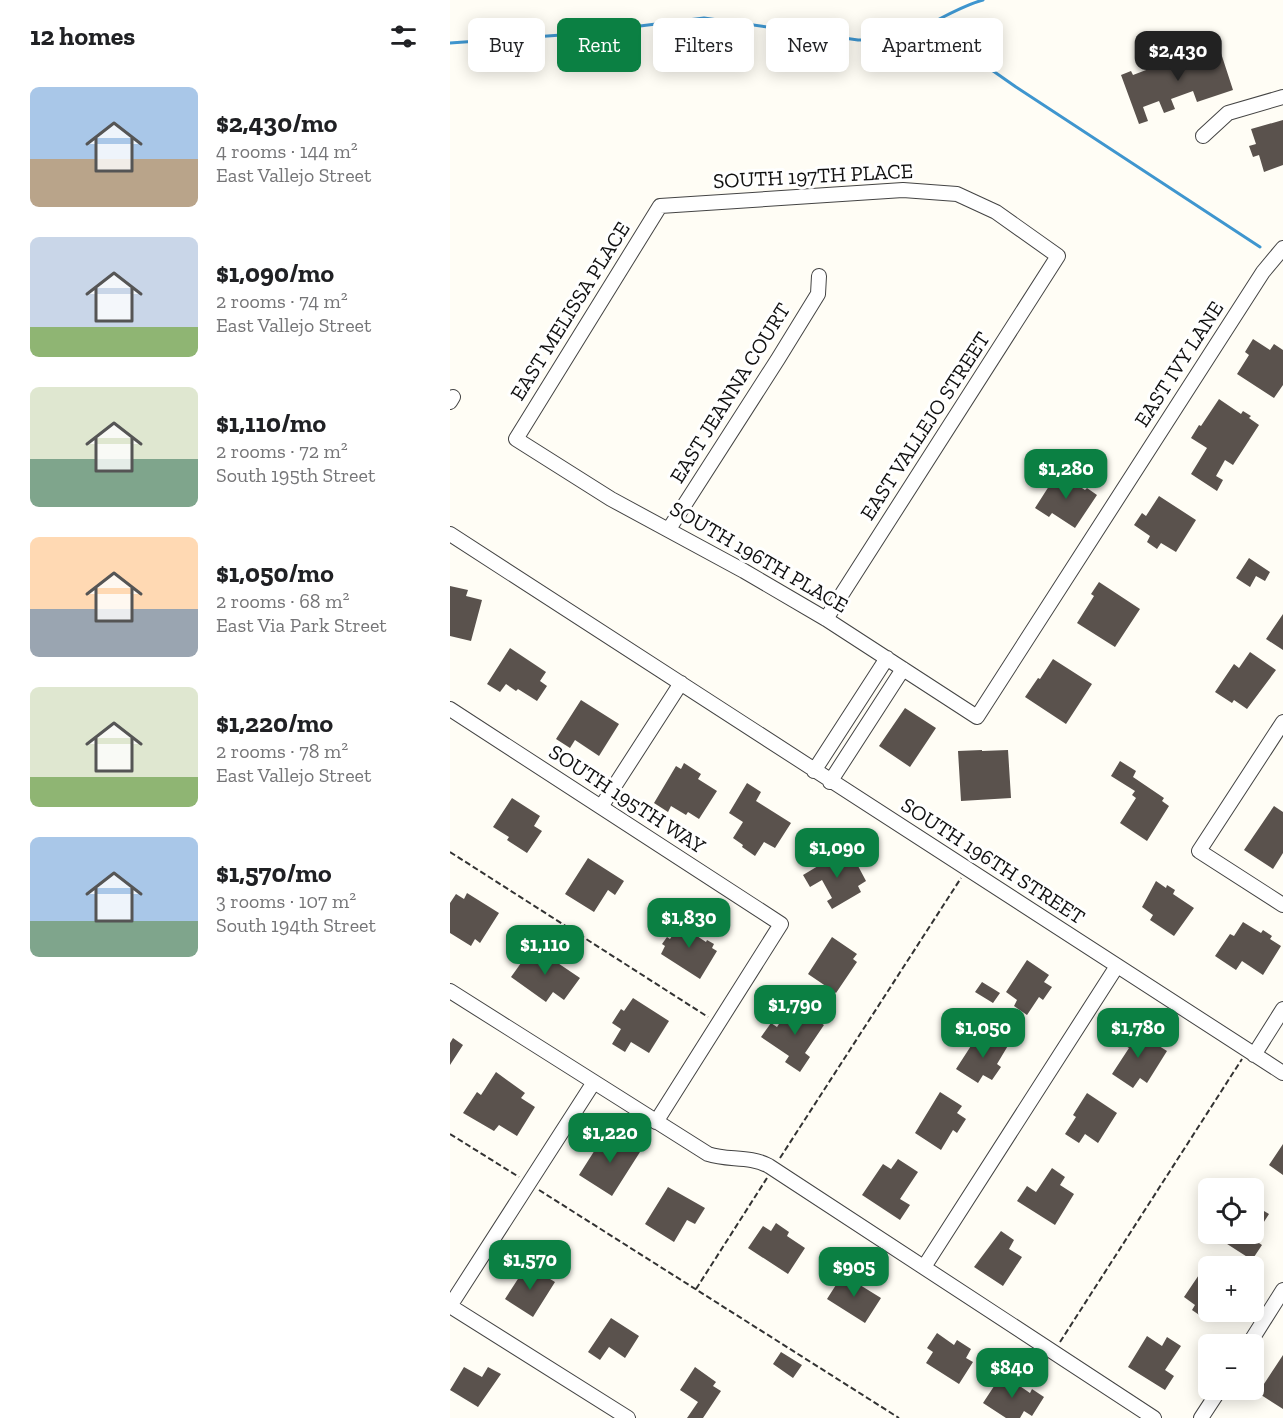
<!DOCTYPE html>
<meta charset="utf-8">
<style>
body{margin:0;font-family:"Zilla Slab",serif;background:#f6f6f6;color:#202124;height:100vh;display:flex;flex-direction:column;font-size:22px;white-space:nowrap}
*{box-sizing:border-box;margin:0}
p{font-size:20px;color:#757577}
.icon{flex:none;width:33px;height:33px;fill:none;stroke:currentColor;stroke-width:2;stroke-linecap:round;stroke-linejoin:round}
.map{position:relative;flex:1;overflow:hidden}
.side{display:flex;flex-direction:column;background:#fff;width:450px}
.side>*{flex:none}
.hud{position:absolute;left:18px;top:18px;width:570px;height:54px;display:flex;gap:12px}
.buttons{position:absolute;left:748px;top:1178px;display:grid;gap:12px}
.buttons a{display:grid;place-items:center;width:66px;height:66px;border-radius:9px;background:#fff;box-shadow:0 3px 15px #0003;font-size:30px}
.price{position:absolute;translate:-50% -51px;padding:0 14px;border-radius:12px;background:#0b8043;color:#fff;font-size:20px;line-height:39px;filter:drop-shadow(0 2px 3px #0008)}
.price::after{content:'';position:absolute;left:50%;top:36px;width:18px;height:14px;margin-left:-9px;background:inherit;clip-path:polygon(0 0,100% 0,50% 100%)}
.price.on{background:#222;color:#fff}
ul{padding:0;list-style:none}
li{display:flex;align-items:center;gap:18px;height:150px;padding:0 30px}
li span{display:grid;place-items:center;flex:none;width:168px;height:120px;border-radius:9px;color:#555}
li>.icon{margin-inline-start:auto}
span .icon{width:72px;height:72px;fill:#fffc;stroke-width:1}
li b{font-size:26px}
h2{display:flex;justify-content:space-between;align-items:center;height:72px;padding:0 30px;font-size:26px}
.pill{padding:0 21px;border-radius:9px;background:#fff;box-shadow:0 3px 15px #0003;font-size:21px;line-height:54px}
.pill.on{background:#0b8043;color:#fff}
main{display:flex;flex:1;min-height:0}
.map>svg:first-child{display:block}
</style>
<main>
<section class="side">
<h2>12 homes<svg class="icon" aria-label="filters" viewBox="0 0 24 24"><path d="M4 7h16M4 17h16"/><circle cx="9" cy="7" r="2"/><circle cx="15" cy="17" r="2"/></svg></h2>
<ul>
<li><span style="background:linear-gradient(#a9c7e8 60%,#b9a48a 0)"><svg class="icon" aria-label="home" viewBox="0 0 24 24"><path d="M3 11l9-7 9 7M6 9v11h12V9"/></svg></span><div><b>$2,430/mo</b><p>4 rooms · 144 m²</p><p>East Vallejo Street</p></div></li>
<li><span style="background:linear-gradient(#c9d6e8 75%,#8fb573 0)"><svg class="icon" aria-label="home" viewBox="0 0 24 24"><path d="M3 11l9-7 9 7M6 9v11h12V9"/></svg></span><div><b>$1,090/mo</b><p>2 rooms · 74 m²</p><p>East Vallejo Street</p></div></li>
<li><span style="background:linear-gradient(#dfe7d0 60%,#7fa58c 0)"><svg class="icon" aria-label="home" viewBox="0 0 24 24"><path d="M3 11l9-7 9 7M6 9v11h12V9"/></svg></span><div><b>$1,110/mo</b><p>2 rooms · 72 m²</p><p>South 195th Street</p></div></li>
<li><span style="background:linear-gradient(#ffd9b3 60%,#9aa5b1 0)"><svg class="icon" aria-label="home" viewBox="0 0 24 24"><path d="M3 11l9-7 9 7M6 9v11h12V9"/></svg></span><div><b>$1,050/mo</b><p>2 rooms · 68 m²</p><p>East Via Park Street</p></div></li>
<li><span style="background:linear-gradient(#dfe7d0 75%,#8fb573 0)"><svg class="icon" aria-label="home" viewBox="0 0 24 24"><path d="M3 11l9-7 9 7M6 9v11h12V9"/></svg></span><div><b>$1,220/mo</b><p>2 rooms · 78 m²</p><p>East Vallejo Street</p></div></li>
<li><span style="background:linear-gradient(#a9c7e8 70%,#7fa58c 0)"><svg class="icon" aria-label="home" viewBox="0 0 24 24"><path d="M3 11l9-7 9 7M6 9v11h12V9"/></svg></span><div><b>$1,570/mo</b><p>3 rooms · 107 m²</p><p>South 194th Street</p></div></li>
</ul>
</section>
<div class="map">
<svg width="833" height="1418" viewBox="0 0 833 1418">
<rect width="100%" height="100%" fill="#fffdf5"/>
<g fill="none" stroke-linecap="round" stroke-linejoin="round">
<path stroke="#3f96cf" stroke-width="3" d="M476,24L566,87L810,247
M0,43L126,34L254,18L408,40C424,40 440,40 455,35C481,26 504,8 533,0"/>
</g>
<path fill="#5a524d" d="M769,47L783,90L747,102L743,91L721,99L725,109L714,113L709,101L693,107L698,121L689,124L671,75L681,71L683,75L717,62L718,64Z
M833,120V165L814,172L809,155L803,157L799,146L806,144L801,129Z
M803,339L820,350L824,344L833,350V385L824,398L787,374L799,355L795,352Z
M769,399L791,414L793,411L801,416L799,418L809,425L783,465L775,460L766,476L773,480L767,491L741,474L757,448L741,438L749,425L751,426Z
M608,472L635,490L637,488L647,495L625,528L602,513L599,517L585,508Z
M709,496L746,520L726,552L711,543L707,549L697,542L700,536L684,525L692,513L696,516Z
M799,558L820,572L815,581L806,576L800,587L786,578Z
M649,582L690,609L665,647L627,623L644,596L641,594Z
M0,586L18,590L16,596L32,600L21,641L0,636Z
M833,614V650L816,639Z
M60,648L96,672L90,681L97,686L87,701L68,689L66,691L56,684L50,692L37,684Z
M800,652L826,670L797,709L784,700L782,703L765,692L784,664L789,668Z
M603,659L642,684L616,724L575,697L588,678L590,679Z
M131,700L169,724L149,756L125,740L120,748L106,739Z
M455,708L486,728L460,767L429,746Z
M532,750V751L558,750L561,798L511,801L508,751Z
M670,761L686,771L683,777L714,798L712,801L719,806L697,841L670,823L686,798L682,795L685,791L661,776Z
M234,763L251,774L248,779L267,791L249,819L238,812L236,815L221,806L218,812L204,803L226,766L231,769Z
M297,783L311,792L306,801L341,823L325,848L314,842L305,856L292,847L293,845L283,838L293,822L279,813Z
M62,798L90,816L84,826L92,831L77,853L57,840L59,837L43,827Z
M824,806L833,812V853L823,869L794,850Z
M393,851L402,867L407,864L416,881L408,886L411,892L382,909L377,901L382,898L372,880L360,887L353,875Z
M138,858L174,881L165,895L158,890L144,912L115,894Z
M706,881L716,888L717,885L725,890L723,894L744,908L724,936L700,920L703,915L692,907Z
M17,893L49,913L30,943L25,939L21,946L0,933V903L6,894L14,899Z
M236,915L248,923L241,932L256,942L257,940L264,944L262,948L267,951L250,979L211,954L215,946L212,944L217,937L220,939Z
M793,922L811,933L813,930L822,936L820,939L831,946L813,975L792,961L786,970L765,956L780,934L784,936Z
M382,937L407,954L403,959L407,962L386,993L358,974Z
M81,949L91,956L93,953L130,978L114,1000L103,992L96,1002L61,977Z
M577,960L599,975L594,982L602,987L593,1000L589,997L577,1015L564,1006L567,1000L556,992Z
M532,982L550,993L543,1003L525,992Z
M183,998L219,1021L199,1053L181,1042L175,1052L162,1044L171,1029L162,1023L171,1009L174,1011Z
M353,1005L368,1015L365,1019L374,1025L355,1053L360,1057L350,1072L335,1062L339,1056L311,1037L321,1023L327,1027L338,1010L346,1016Z
M679,1027L717,1051L697,1083L690,1078L683,1088L662,1074L679,1048L669,1042Z
M528,1035L539,1042L544,1035L559,1044L547,1064L551,1067L542,1080L533,1075L528,1083L506,1069Z
M3,1038L13,1045L0,1065V1043Z
M46,1072L75,1093L71,1098L85,1107L67,1136L49,1125L44,1131L13,1113L27,1092L31,1095Z
M490,1092L512,1106L507,1113L516,1119L507,1133L503,1130L491,1150L465,1133Z
M637,1093L667,1113L648,1143L635,1134L629,1143L615,1134L626,1117L623,1115Z
M157,1131L190,1152L162,1196L129,1175Z
M833,1144V1175L819,1165Z
M448,1159L468,1172L450,1199L460,1205L450,1220L412,1195L433,1164L441,1169Z
M602,1168L615,1177L610,1185L624,1194L605,1225L567,1201L577,1186L586,1192Z
M218,1187L255,1208L245,1224L237,1220L224,1242L195,1224Z
M804,1205L819,1214L803,1239L812,1245L802,1260L760,1233H804Z
M326,1223L339,1232L337,1236L355,1248L338,1274L298,1248L313,1226L321,1231Z
M551,1231L564,1240L559,1249L572,1257L553,1286L524,1267Z
M759,1260V1314L755,1319L742,1310L745,1305L734,1297Z
M77,1265L105,1282L83,1317L55,1299Z
M404,1274L413,1280L410,1285L431,1298L415,1323L377,1299L391,1277L399,1282Z
M161,1318L189,1336L175,1358L159,1347L150,1360L138,1352Z
M487,1333L504,1345L507,1340L521,1349L516,1358L523,1362L509,1384L476,1363L483,1352L477,1348Z
M697,1336L712,1346L717,1337L731,1346L715,1370L724,1376L715,1390L678,1367Z
M331,1352L352,1365L343,1378L323,1364Z
M833,1355V1409L808,1393Z
M14,1367L32,1377L38,1367L51,1374L28,1407L0,1390Z
M245,1367L266,1382L263,1386L271,1391L253,1418H237L248,1402L230,1390Z
M552,1374L580,1393L582,1389L594,1397L582,1416L574,1411L570,1418H556L533,1403Z"/>
<g fill="none" stroke-linecap="round" stroke-linejoin="round">
<defs>
<path id="minor" d="M753,136L778,113L833,97
M0,402L3,397
M219,529L328,359L368,294L369,276
M0,534L833,1073
M376,619L608,256L546,212L507,194L453,190L210,206L66,439L161,499L294,571L376,619L527,717L813,272L833,248
M0,709L331,924L206,1122
M833,722L749,851L833,905
M364,771L437,658
M380,782L453,669
M151,807L231,683
M0,991L258,1154C278,1161 299,1155 319,1166L704,1418
M804,1055L833,1009
M474,1267L667,966
M0,1306L144,1082
M0,1306L178,1418
M799,1344L833,1290
M751,1418L770,1389"/>
</defs>
<use href="#minor" stroke="#444" stroke-width="16"/>
<path stroke="#333" stroke-width="2" stroke-dasharray="6 3" stroke-linecap="butt" d="M0,852L258,1017
M0,1134L69,1177
M330,1158L511,878
M89,1190L449,1418
M246,1289L317,1178
M610,1342L792,1059"/>
<use href="#minor" stroke="#fff" stroke-width="14"/>
</g>
<g text-anchor="middle" stroke-width="6" stroke-linejoin="round" paint-order="stroke">
<g font-size="21" fill="#111" stroke="#fff">
<text transform="translate(363 176) rotate(-3)" y="7">SOUTH 197TH PLACE</text>
<text transform="translate(120 311) rotate(-58)" y="7">EAST MELISSA PLACE</text>
<text transform="translate(729 364) rotate(-57)" y="7">EAST IVY LANE</text>
<text transform="translate(280 393) rotate(-58)" y="7">EAST JEANNA COURT</text>
<text transform="translate(475 426) rotate(-57)" y="7">EAST VALLEJO STREET</text>
<text transform="translate(309 557) rotate(30)" y="7">SOUTH 196TH PLACE</text>
<text transform="translate(177 799) rotate(33)" y="7">SOUTH 195TH WAY</text>
<text transform="translate(543 861) rotate(33)" y="7">SOUTH 196TH STREET</text>
</g>
</g>
</svg>
<div class="buttons">
<a><svg class="icon" aria-label="locate" viewBox="0 0 24 24"><circle cx="12" cy="12" r="6"/><path d="M12 2v4M12 18v4M2 12h4M18 12h4"/></svg></a>
<a>+</a>
<a>−</a>
</div>
<b class="price on" style="left:728px;top:82px">$2,430</b>
<b class="price" style="left:616px;top:500px">$1,280</b>
<b class="price" style="left:387px;top:879px">$1,090</b>
<b class="price" style="left:239px;top:949px">$1,830</b>
<b class="price" style="left:95px;top:976px">$1,110</b>
<b class="price" style="left:345px;top:1036px">$1,790</b>
<b class="price" style="left:533px;top:1059px">$1,050</b>
<b class="price" style="left:688px;top:1059px">$1,780</b>
<b class="price" style="left:160px;top:1164px">$1,220</b>
<b class="price" style="left:80px;top:1291px">$1,570</b>
<b class="price" style="left:404px;top:1298px">$905</b>
<b class="price" style="left:562px;top:1399px">$840</b>
<div class="hud">
<a class="pill">Buy</a>
<a class="pill on">Rent</a>
<a class="pill">Filters</a>
<a class="pill">New</a>
<a class="pill">Apartment</a>
</div>
</div>
</main>
